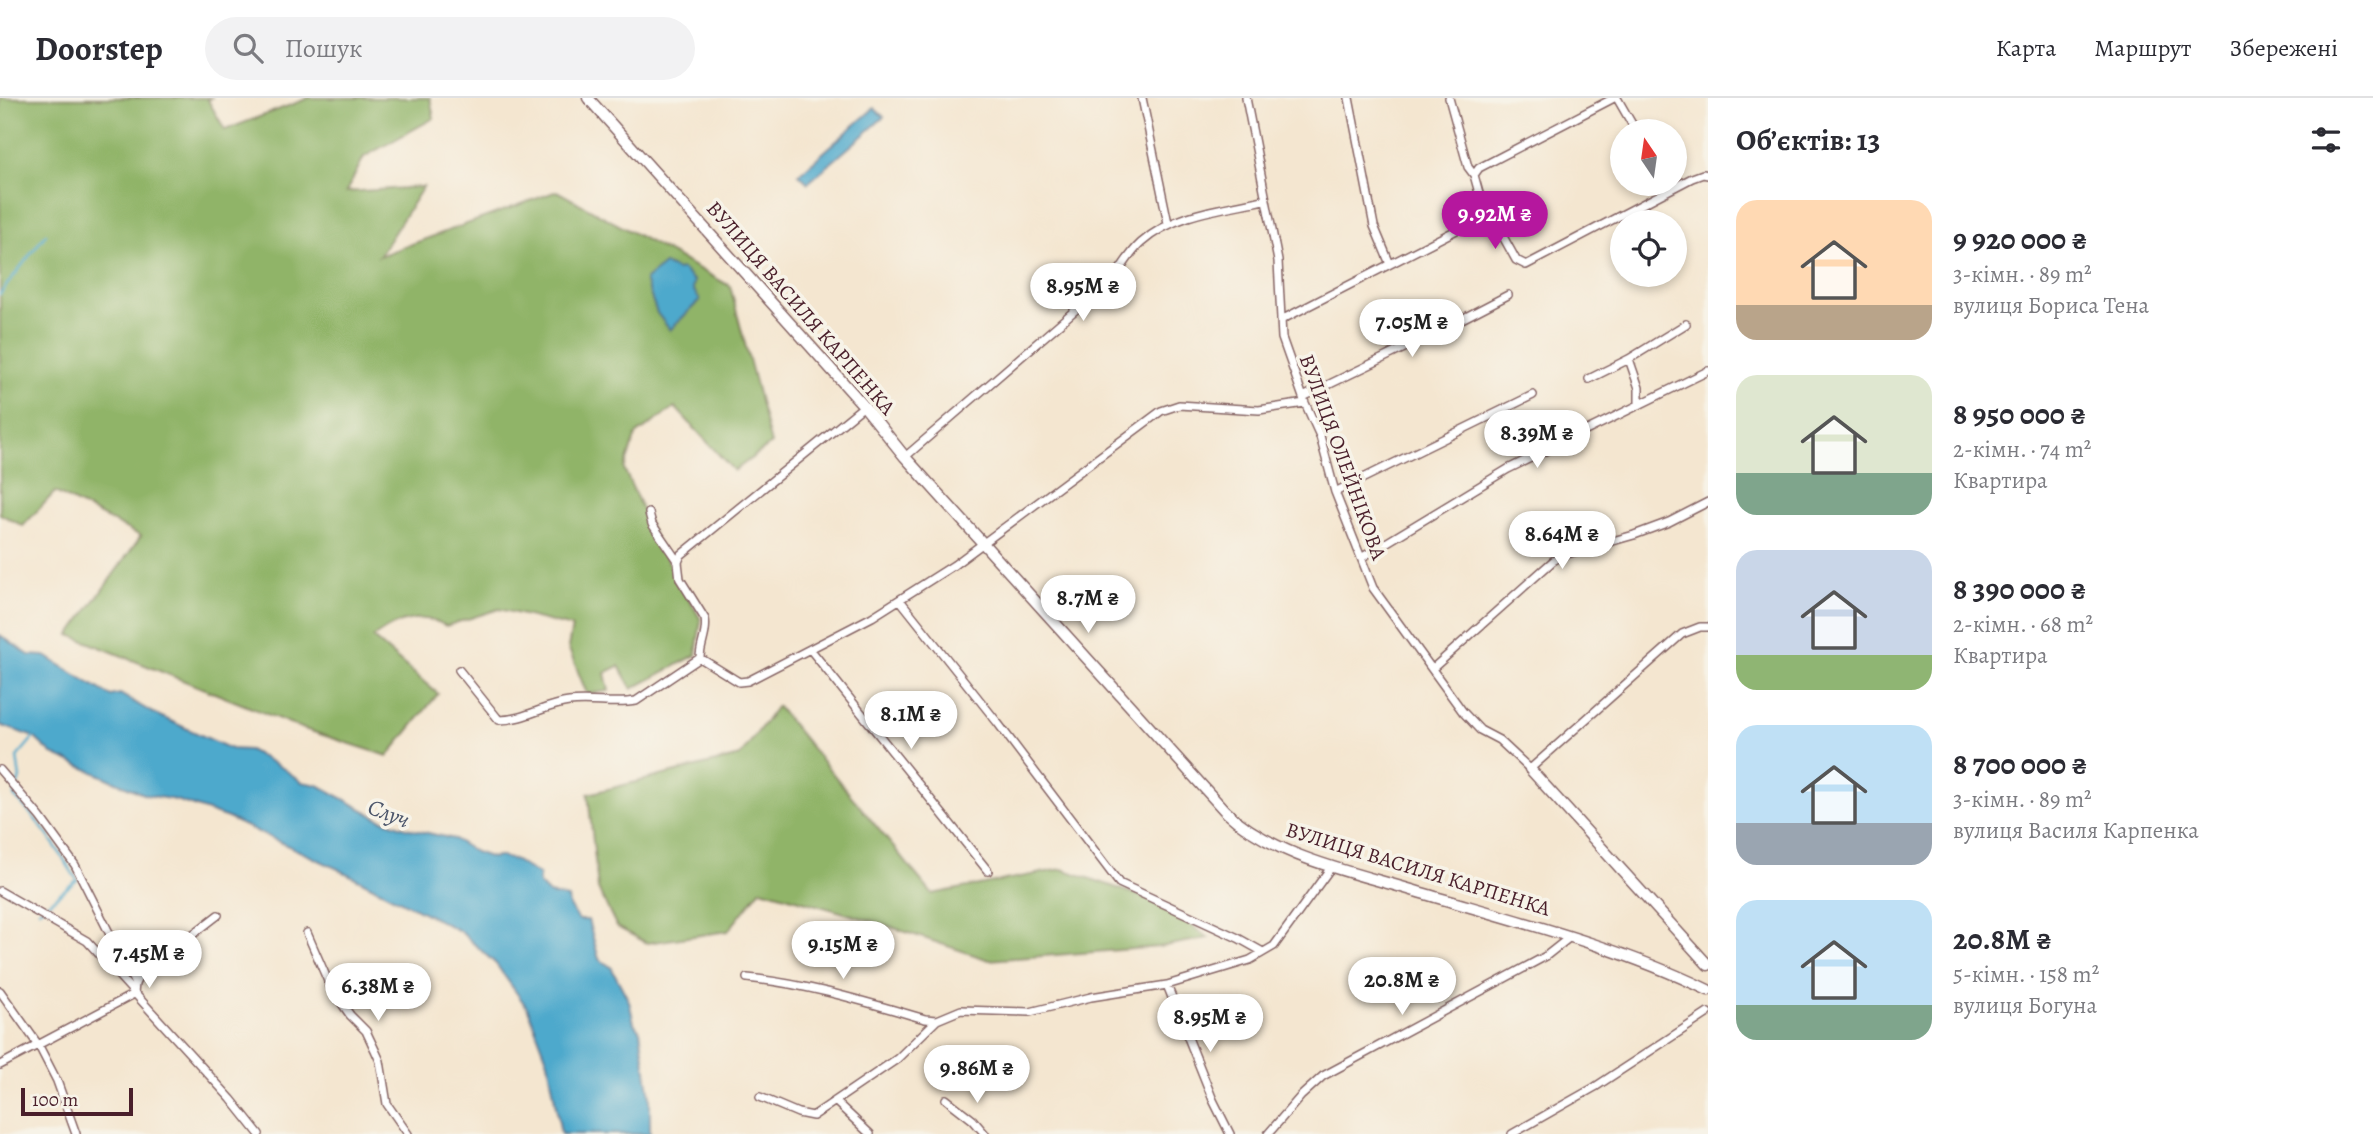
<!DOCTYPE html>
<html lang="uk">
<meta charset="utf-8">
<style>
body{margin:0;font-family:Alegreya,serif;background:#f2f2f3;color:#2b2b33;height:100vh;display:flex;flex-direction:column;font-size:26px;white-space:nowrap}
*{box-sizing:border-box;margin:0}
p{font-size:23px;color:#7c7c81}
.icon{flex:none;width:38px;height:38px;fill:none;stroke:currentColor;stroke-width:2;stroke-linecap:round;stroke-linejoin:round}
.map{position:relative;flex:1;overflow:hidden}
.panel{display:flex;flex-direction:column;background:#fff;width:665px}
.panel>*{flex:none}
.needle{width:46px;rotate:347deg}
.tools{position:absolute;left:1610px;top:21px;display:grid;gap:14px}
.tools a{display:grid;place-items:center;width:77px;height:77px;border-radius:50%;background:#fff;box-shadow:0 4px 10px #0003;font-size:35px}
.scale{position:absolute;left:21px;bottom:18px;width:112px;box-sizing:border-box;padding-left:7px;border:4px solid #4a1f2b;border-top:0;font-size:19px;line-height:24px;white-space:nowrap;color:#4a1f2b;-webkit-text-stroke:5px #f7f3e8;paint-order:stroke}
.price{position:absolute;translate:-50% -60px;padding:0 16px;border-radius:24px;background:#fff;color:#222;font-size:23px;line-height:46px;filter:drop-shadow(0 2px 4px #0008)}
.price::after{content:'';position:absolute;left:50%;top:42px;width:21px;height:16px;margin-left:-10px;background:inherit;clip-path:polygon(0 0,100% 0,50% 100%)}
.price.selected{background:#b5179e;color:#fff}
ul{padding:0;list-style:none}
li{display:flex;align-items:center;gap:21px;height:175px;padding:0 28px}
li span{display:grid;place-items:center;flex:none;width:196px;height:140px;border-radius:21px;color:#555}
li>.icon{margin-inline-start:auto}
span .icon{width:84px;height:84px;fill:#fffc;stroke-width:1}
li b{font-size:30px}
h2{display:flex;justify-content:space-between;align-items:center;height:84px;padding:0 28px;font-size:30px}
header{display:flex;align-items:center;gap:42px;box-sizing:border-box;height:98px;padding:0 35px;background:#fff;border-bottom:2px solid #e1e1e2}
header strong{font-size:33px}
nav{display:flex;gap:38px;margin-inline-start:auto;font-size:24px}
.search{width:490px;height:63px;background:#f2f2f3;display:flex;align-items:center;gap:18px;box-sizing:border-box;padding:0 24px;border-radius:38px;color:#7c7c81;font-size:26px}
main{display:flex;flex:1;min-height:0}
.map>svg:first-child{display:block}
</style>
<header>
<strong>Doorstep</strong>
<div class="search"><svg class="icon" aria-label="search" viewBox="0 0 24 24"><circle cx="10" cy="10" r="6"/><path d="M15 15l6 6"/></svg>Пошук</div>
<nav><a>Карта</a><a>Маршрут</a><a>Збережені</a></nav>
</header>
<main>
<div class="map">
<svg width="1708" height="1036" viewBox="0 0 1708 1036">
<rect width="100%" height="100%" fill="#f7f3e8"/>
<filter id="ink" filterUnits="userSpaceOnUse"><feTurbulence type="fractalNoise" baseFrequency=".0143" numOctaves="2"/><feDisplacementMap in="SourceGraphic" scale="14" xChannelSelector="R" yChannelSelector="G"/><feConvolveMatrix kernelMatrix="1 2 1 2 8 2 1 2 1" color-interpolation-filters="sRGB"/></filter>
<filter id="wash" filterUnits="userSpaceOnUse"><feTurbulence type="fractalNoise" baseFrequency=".00686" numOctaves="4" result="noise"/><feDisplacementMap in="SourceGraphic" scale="28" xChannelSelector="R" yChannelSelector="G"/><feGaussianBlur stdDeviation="1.57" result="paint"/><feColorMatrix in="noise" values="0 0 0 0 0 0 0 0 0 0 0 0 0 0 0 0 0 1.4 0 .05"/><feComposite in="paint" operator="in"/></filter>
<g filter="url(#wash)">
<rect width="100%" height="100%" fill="#f4e6d0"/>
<path fill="#90b468" stroke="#6d6a4a" stroke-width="2" d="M0,0H211L208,2L225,32L309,0H430L434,20L364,59L346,94L423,89L379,158L557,93L730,188L771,346L734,373L675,309L636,337L624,371L654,438L701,522L696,557L632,591L619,568L605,575L609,593L587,596L568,549L572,529L499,511L446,528C420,513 395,523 373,540L438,596L388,658L304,631L70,537L141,438L55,394L23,428L0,416Z
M777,608L932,796L1062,771L1161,805L1208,840L1159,849L989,862L879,825L761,791L728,833L647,845L617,829L598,791L588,696L740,658Z"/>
<path fill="#4ea9cc" stroke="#4c647c" stroke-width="2" d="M874,10L884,19L808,85L799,76Z
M664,166L677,172L682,171L694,183L693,191L700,202L670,232L657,215L645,182Z
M0,537L29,557L45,558L111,598L120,596L153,615L231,651L249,652L284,671L302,684L318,687L380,721L406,730L454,741L475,754L492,760L497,758L514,762L539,777V786L549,796L568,800L569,808L579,822H588L599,861L611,869L629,903L634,925L640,933L650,999V1036H561L548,964L528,911L496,866L460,833L338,771L228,720L176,702L146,697L52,656L34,639L0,627Z"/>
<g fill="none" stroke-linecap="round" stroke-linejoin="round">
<path stroke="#4ea9cc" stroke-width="2.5" d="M0,196L46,136
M34,639L17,659L20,680L14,698C40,723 59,753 77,782L39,812"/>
</g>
</g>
<g filter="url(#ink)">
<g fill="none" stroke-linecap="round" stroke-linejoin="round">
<defs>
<path id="street" d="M1142,0L1168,125
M1246,0L1278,163L1282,240L1305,305L1320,338L1335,394L1373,490L1463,614L1480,632L1499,642L1530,671L1682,536L1700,529H1708
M1349,0L1374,128L1390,166
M1449,0L1468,69L1474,77
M1614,0L1479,70L1474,77L1484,113L1495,124L1516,162L1526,167L1692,80L1703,76L1708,77
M1617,0L1636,33
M1281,222L1480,120L1484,113
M1629,261L1639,290V307
M1589,281L1629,261L1686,226
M1303,299L1433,236L1508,197
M905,359L1117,176C1124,166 1131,154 1141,145C1174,115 1222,111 1264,102
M1335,394L1533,297
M649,415L652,426L678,464L681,457L864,308
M1361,460L1508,371L1708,273
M678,464L680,481L705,521C708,535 700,546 700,560
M900,502L997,624L1119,785L1238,840L1263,854
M810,551L988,773
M1432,571L1553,463L1563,457L1634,437L1669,424L1708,404
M459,572L499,622C524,622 545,607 569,604C591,601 614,607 636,603L700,560L739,584L748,583L872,519L954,467L1161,313L1179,307L1259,312L1305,305
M0,672L40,719L75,767L135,886
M0,793L87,843L231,1001L259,1036
M307,835L331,890L350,917L366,933L375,952L380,963L387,1006L408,1036
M747,880C808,886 866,904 925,921L937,922
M1167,887L1213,1002L1230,1036
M0,893L39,948L57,983L76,1036
M0,967L134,896L135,886L139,878L218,817
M760,999L798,1015L813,1018L897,961L937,922L961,912L1030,914L1091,899L1167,887L1250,862L1274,848L1332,768
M946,1001L973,1022L985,1036
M835,1003L870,1036
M1268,1036L1301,998L1323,978L1546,858L1570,839
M1512,1036L1595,989L1708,915"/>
<path id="secondary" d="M588,0L864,308L905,359L1225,713C1276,760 1349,773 1415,793C1513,822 1615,847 1708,892
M1530,671L1708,867"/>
</defs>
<use href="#street" stroke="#866565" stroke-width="10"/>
<use href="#secondary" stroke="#866565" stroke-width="13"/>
<use href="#street" stroke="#fff" stroke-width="7"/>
<use href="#secondary" stroke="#fff" stroke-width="10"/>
</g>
</g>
<g text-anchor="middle" stroke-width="7" stroke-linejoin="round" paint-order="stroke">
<g font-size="21" fill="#4a1f2b" stroke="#f7f3e8">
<text transform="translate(801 210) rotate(49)" y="7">ВУЛИЦЯ ВАСИЛЯ КАРПЕНКА</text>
<text transform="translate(1343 359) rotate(70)" y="7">ВУЛИЦЯ ОЛЕЙНІКОВА</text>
<text transform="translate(1418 771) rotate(17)" y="7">ВУЛИЦЯ ВАСИЛЯ КАРПЕНКА</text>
</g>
<g font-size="23" font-style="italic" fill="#4c566b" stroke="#f7f3e8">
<text transform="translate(389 715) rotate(21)" y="8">Случ</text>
</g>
</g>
</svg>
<div class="tools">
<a><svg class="needle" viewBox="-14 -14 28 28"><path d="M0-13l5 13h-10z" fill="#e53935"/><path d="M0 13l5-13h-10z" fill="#7c7c81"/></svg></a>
<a><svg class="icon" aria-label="locate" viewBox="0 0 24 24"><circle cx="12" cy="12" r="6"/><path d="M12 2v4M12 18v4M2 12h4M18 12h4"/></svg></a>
</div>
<div class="scale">100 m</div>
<b class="price selected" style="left:1495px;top:153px">9.92M ₴</b>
<b class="price" style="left:1083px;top:225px">8.95M ₴</b>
<b class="price" style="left:1412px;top:261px">7.05M ₴</b>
<b class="price" style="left:1537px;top:372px">8.39M ₴</b>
<b class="price" style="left:1562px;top:473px">8.64M ₴</b>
<b class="price" style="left:1088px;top:537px">8.7M ₴</b>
<b class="price" style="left:911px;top:653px">8.1M ₴</b>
<b class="price" style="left:843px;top:883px">9.15M ₴</b>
<b class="price" style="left:149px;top:892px">7.45M ₴</b>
<b class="price" style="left:1402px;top:919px">20.8M ₴</b>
<b class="price" style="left:378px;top:925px">6.38M ₴</b>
<b class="price" style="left:1210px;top:956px">8.95M ₴</b>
<b class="price" style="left:977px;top:1007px">9.86M ₴</b>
</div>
<section class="panel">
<h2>Об’єктів: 13<svg class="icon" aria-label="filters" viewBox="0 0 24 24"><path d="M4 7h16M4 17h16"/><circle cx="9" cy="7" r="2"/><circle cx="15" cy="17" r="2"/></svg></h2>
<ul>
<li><span style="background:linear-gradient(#ffd9b3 75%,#b9a48a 0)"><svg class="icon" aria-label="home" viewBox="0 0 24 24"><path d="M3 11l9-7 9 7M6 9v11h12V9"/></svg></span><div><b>9 920 000 ₴</b><p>3-кімн. · 89 m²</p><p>вулиця Бориса Тена</p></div></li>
<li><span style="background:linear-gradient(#dfe7d0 70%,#7fa58c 0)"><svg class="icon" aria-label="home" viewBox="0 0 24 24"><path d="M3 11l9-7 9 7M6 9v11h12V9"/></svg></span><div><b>8 950 000 ₴</b><p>2-кімн. · 74 m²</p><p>Квартира</p></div></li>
<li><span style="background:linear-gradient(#c9d6e8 75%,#8fb573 0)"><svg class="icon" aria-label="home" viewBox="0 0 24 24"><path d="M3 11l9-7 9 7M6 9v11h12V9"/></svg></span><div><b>8 390 000 ₴</b><p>2-кімн. · 68 m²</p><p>Квартира</p></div></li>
<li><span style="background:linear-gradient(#bfe0f5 70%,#9aa5b1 0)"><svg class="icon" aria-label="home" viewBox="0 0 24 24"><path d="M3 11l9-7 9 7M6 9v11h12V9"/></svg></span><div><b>8 700 000 ₴</b><p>3-кімн. · 89 m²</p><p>вулиця Василя Карпенка</p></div></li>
<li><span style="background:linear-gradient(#bfe0f5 75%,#7fa58c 0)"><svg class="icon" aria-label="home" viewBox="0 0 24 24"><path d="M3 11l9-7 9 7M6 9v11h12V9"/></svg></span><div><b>20.8M ₴</b><p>5-кімн. · 158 m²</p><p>вулиця Богуна</p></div></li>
</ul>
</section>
</main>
